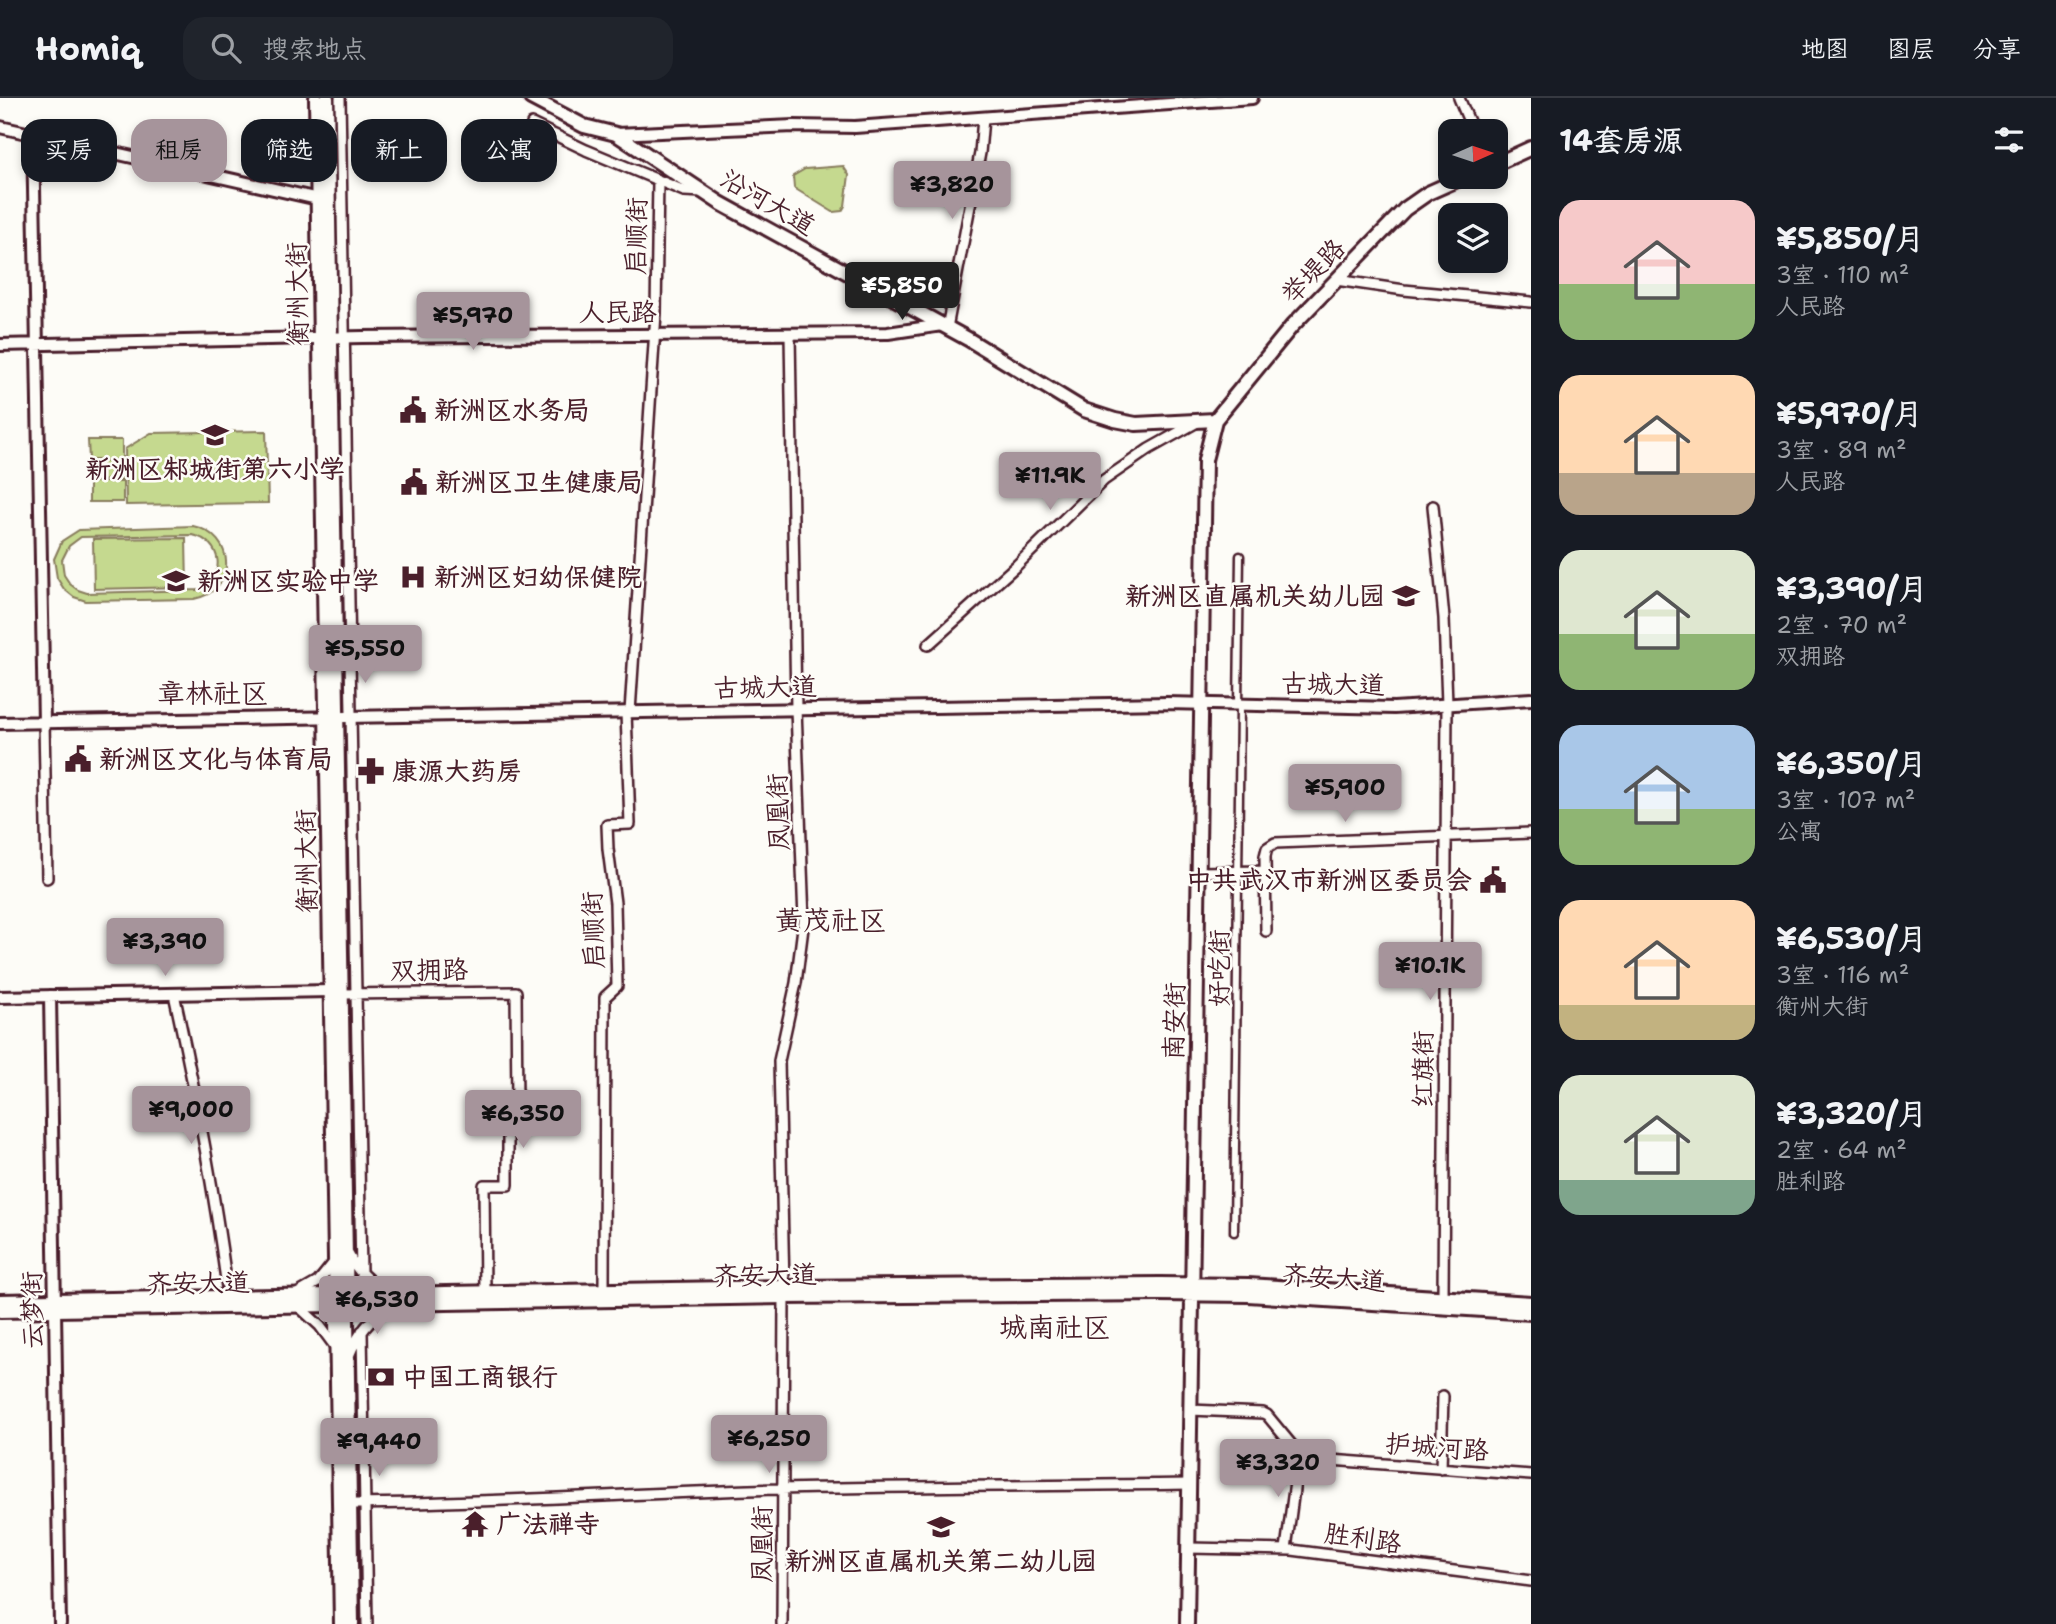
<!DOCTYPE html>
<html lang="zh">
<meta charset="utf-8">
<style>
body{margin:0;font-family:"Shantell Sans","LXGW WenKai TC",sans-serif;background:#20242c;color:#f1f3f6;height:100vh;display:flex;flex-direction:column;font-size:26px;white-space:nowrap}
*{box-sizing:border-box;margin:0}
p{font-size:23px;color:#9ea1a6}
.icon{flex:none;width:38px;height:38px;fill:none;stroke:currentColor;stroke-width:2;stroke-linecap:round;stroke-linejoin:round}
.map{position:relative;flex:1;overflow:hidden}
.sheet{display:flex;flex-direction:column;background:#171b24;width:525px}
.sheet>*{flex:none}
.top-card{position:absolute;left:21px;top:21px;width:665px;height:63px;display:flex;gap:14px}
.needle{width:46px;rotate:87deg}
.tools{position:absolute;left:1438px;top:21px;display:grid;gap:14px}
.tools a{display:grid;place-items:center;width:70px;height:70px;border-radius:14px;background:#171b24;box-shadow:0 4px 10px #0003;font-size:35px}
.price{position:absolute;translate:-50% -60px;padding:0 16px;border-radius:7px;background:#a6949b;color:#111;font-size:23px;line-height:46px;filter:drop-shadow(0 2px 4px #0008)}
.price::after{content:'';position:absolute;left:50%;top:42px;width:21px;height:16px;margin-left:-10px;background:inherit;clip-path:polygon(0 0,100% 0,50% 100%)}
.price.on{background:#222;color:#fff}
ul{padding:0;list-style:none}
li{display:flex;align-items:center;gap:21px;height:175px;padding:0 28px}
li span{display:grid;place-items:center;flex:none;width:196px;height:140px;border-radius:21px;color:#555}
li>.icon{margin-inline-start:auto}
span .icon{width:84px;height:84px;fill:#fffc;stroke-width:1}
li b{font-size:30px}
h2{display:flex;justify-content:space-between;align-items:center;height:84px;padding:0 28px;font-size:30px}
.pill{padding:0 24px;border-radius:21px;background:#171b24;box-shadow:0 4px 10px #0003;font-size:24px;line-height:63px}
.pill.on{background:#a6949b;color:#111}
header{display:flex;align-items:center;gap:42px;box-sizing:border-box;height:98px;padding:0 35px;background:#171b24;border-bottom:2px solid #363941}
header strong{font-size:33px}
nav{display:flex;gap:38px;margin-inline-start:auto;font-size:24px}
.search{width:490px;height:63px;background:#20242c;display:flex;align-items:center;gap:18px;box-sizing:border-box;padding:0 24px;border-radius:21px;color:#9ea1a6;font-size:26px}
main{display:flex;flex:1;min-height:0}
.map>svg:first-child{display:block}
</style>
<header>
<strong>Homiq</strong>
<div class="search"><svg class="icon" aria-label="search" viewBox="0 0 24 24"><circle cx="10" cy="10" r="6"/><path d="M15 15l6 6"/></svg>搜索地点</div>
<nav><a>地图</a><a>图层</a><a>分享</a></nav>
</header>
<main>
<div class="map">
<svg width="1531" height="1526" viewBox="0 0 1531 1526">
<rect width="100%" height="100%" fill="#fdfcf7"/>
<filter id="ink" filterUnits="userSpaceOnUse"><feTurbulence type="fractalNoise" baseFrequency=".0143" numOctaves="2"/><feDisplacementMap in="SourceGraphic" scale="14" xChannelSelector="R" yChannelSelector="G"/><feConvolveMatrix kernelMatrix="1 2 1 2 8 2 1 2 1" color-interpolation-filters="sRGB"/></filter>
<g filter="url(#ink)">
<path fill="#c5d98f" stroke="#887c5d" stroke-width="2" fill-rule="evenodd" d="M843,68L849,77L845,108L842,113L833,114L794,90L793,78L805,71Z
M266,333L268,405L126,407L125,351L151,335Z
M88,342H122V362H89Z
M122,363V382L89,383V364Z
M89,384H123V404H89Z
M193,428C236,437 238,493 194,501L86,503L74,499L64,491L57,480L54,461L62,443L79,432ZM192,437C223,443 227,480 198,492L87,495L78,492L70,486L64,477L62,462L69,448L81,439Z
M186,440L187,489L94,491L93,441Z"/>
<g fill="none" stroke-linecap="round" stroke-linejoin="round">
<defs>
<path id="pedestrian" d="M1238,607L1240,458
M1234,1134L1240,608"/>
<path id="minor" d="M340,0L361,1175
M1459,0L1473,33
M532,26L586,52L684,93L703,94
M1336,182L1404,192L1531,204
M947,230L980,55L983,20
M1433,408L1444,520L1447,607L1443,1200
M928,547L1017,467L1104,382L1149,351L1199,323
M630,614L656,215L658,82
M44,624L47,780
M1199,774L1265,773
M1266,833L1265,758L1267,750L1275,745L1531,735
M174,896C196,996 215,1096 228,1197
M342,896L516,894L517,1007L508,1034V1087H484L485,1194
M347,1154C356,1172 370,1186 388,1194
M784,1189L779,963L796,885L804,822L796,611L790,236
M604,1192L605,899L617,888L615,805L608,751L607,727L630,726L626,614
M297,1196L318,1184L335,1163
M297,1207L320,1228L337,1251
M362,1233L367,1526
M349,1258C357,1237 371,1220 390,1207
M1190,1312L1263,1315L1267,1317L1295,1351L1304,1357L1317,1361L1531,1377
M1441,1371L1443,1298
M350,1406C494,1405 637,1395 780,1391C916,1388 1053,1388 1189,1386
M1188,1450L1292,1452L1531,1483
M1286,1451L1299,1354
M782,1526L784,1199"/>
<path id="tertiary" d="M0,29L318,101
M616,36L794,28L855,29L1252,0
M33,37L44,624
M0,247L362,239L888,235L942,227
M0,625L1167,605L1394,610L1531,601
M50,898L60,1526
M0,899L331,893"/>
<path id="secondary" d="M316,0L341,1526
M327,0L352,1526
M531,0L584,28L616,36L720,105L968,241L1084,312L1115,322L1136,326L1215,322
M1496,66L1531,50
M0,1203L784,1189L1160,1186L1248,1187L1531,1205
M0,1213L784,1199L1160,1196L1248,1197L1531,1215
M1187,1526L1205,362L1215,322L1292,228L1405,111L1428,95L1464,79"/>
</defs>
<use href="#pedestrian" stroke="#4a1f2b" stroke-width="11"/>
<use href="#minor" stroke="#4a1f2b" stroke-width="14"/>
<use href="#tertiary" stroke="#4a1f2b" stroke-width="16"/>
<use href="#secondary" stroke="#4a1f2b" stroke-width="18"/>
<use href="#pedestrian" stroke="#fdfcf7" stroke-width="6"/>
<use href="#minor" stroke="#fdfcf7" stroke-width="9"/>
<use href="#tertiary" stroke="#fdfcf7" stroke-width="10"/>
<use href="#secondary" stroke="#fdfcf7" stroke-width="12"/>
</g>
</g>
<defs>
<symbol id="civic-bare" viewBox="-9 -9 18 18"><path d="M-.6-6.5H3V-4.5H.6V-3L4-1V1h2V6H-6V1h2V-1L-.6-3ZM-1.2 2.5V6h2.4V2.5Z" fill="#4a1f2b" stroke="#fdfcf7" stroke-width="2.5" paint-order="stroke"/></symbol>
<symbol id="school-bare" viewBox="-9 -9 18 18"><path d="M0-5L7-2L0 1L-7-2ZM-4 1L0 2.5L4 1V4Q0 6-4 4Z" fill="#4a1f2b" stroke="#fdfcf7" stroke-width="2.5" paint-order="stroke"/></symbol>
<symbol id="hospital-bare" viewBox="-9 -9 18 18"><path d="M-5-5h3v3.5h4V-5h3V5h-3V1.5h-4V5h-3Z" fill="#4a1f2b" stroke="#fdfcf7" stroke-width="2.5" paint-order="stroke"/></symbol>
<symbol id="pharmacy-bare" viewBox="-9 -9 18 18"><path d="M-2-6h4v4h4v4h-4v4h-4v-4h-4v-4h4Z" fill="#4a1f2b" stroke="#fdfcf7" stroke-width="2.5" paint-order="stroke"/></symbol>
<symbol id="bank-bare" viewBox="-9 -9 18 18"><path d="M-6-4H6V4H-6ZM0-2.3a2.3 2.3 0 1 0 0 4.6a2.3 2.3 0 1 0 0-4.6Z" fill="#4a1f2b" stroke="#fdfcf7" stroke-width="2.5" paint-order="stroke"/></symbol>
<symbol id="temple-bare" viewBox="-9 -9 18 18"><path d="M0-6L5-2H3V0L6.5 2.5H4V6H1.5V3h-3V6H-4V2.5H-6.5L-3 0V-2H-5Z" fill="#4a1f2b" stroke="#fdfcf7" stroke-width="2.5" paint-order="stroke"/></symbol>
</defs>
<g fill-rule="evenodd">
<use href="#civic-bare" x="394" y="293" width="38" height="38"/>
<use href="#school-bare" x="196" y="318" width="38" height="38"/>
<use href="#civic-bare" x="395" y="365" width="38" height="38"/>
<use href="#hospital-bare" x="394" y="460" width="38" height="38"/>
<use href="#school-bare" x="157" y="464" width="38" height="38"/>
<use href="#school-bare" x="1387" y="479" width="38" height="38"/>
<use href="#civic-bare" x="59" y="642" width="38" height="38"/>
<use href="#pharmacy-bare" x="352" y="654" width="38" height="38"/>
<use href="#civic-bare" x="1474" y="763" width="38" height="38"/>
<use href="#bank-bare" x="362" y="1260" width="38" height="38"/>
<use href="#temple-bare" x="456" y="1407" width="38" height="38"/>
<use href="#school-bare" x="922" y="1410" width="38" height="38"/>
</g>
<g text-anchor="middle" stroke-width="5" stroke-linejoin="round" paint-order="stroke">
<g font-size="26" fill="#4a1f2b" stroke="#fdfcf7">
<text transform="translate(768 104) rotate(30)" y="9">沿河大道</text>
<text transform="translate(636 138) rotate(-89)" y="9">启顺街</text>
<text transform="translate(1313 173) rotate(-46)" y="9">举堤路</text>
<text transform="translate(297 196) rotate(-91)" y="9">衡州大街</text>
<text x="618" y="223">人民路</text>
<text transform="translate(1333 586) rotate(1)" y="9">古城大道</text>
<text transform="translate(765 589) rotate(-1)" y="9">古城大道</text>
<text transform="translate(778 714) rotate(-92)" y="9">凤凰街</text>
<text transform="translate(306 763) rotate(-91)" y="9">衡州大街</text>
<text transform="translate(593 832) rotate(-92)" y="9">启顺街</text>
<text transform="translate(1219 870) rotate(-90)" y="9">好吃街</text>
<text transform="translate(429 872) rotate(-1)" y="9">双拥路</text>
<text transform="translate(1174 923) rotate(-89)" y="9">南安街</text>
<text transform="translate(1423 971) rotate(-90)" y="9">红旗街</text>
<text transform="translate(765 1177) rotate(-1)" y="9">齐安大道</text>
<text transform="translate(1334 1180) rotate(4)" y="9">齐安大道</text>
<text transform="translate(198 1185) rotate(-1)" y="9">齐安大道</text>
<text transform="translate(32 1212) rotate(-91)" y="9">云梦街</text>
<text transform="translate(1437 1349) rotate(4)" y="9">护城河路</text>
<text transform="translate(1363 1440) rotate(8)" y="9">胜利路</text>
<text transform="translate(762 1446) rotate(-90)" y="9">凤凰街</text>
</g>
<g font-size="26" font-weight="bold" fill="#4a1f2b" stroke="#fdfcf7" text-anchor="start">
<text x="434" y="321">新洲区水务局</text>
<text x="215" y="380" text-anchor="middle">新洲区邾城街第六小学</text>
<text x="435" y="393">新洲区卫生健康局</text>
<text x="434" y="488">新洲区妇幼保健院</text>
<text x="197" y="492">新洲区实验中学</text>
<text x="1385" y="507" text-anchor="end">新洲区直属机关幼儿园</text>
<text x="99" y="670">新洲区文化与体育局</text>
<text x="392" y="682">康源大药房</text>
<text x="1472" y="791" text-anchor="end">中共武汉市新洲区委员会</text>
<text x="402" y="1288">中国工商银行</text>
<text x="496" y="1435">广法禅寺</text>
<text x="941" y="1472" text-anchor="middle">新洲区直属机关第二幼儿园</text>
</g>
<g font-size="28" fill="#4a1f2b" stroke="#fdfcf7">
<text x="213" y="605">章林社区</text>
<text x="831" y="832">黄茂社区</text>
<text x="1055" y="1239">城南社区</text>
</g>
</g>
</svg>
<div class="tools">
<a><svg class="needle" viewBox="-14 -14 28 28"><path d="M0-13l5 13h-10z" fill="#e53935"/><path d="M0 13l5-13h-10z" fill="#9ea1a6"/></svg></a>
<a><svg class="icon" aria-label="layers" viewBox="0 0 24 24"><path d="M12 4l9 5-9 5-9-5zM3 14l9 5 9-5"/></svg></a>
</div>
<b class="price" style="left:952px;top:123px">¥3,820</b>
<b class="price on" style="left:902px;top:224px">¥5,850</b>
<b class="price" style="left:473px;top:254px">¥5,970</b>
<b class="price" style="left:1050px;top:414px">¥11.9K</b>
<b class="price" style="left:365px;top:587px">¥5,550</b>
<b class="price" style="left:1345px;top:726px">¥5,900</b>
<b class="price" style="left:165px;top:880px">¥3,390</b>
<b class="price" style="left:1430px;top:904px">¥10.1K</b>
<b class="price" style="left:191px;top:1048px">¥9,000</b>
<b class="price" style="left:523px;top:1052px">¥6,350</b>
<b class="price" style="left:377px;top:1238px">¥6,530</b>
<b class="price" style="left:769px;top:1377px">¥6,250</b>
<b class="price" style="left:379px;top:1380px">¥9,440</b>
<b class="price" style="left:1278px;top:1401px">¥3,320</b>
<div class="top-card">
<a class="pill">买房</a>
<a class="pill on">租房</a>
<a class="pill">筛选</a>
<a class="pill">新上</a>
<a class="pill">公寓</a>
</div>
</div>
<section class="sheet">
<h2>14套房源<svg class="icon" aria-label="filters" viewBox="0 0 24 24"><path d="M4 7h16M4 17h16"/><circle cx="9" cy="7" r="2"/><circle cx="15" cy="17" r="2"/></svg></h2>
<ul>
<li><span style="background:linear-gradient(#f6c9c9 60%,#8fb573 0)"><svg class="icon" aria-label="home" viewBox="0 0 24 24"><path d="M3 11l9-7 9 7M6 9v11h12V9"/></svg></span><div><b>¥5,850/月</b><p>3室 · 110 m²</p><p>人民路</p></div></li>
<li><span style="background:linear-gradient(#ffd9b3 70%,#b9a48a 0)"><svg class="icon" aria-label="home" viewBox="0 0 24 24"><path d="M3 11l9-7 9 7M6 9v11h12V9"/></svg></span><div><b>¥5,970/月</b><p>3室 · 89 m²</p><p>人民路</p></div></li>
<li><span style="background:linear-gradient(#dfe7d0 60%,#8fb573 0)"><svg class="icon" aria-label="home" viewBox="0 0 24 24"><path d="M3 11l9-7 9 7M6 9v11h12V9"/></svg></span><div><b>¥3,390/月</b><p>2室 · 70 m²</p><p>双拥路</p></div></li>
<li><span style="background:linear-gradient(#a9c7e8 60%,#8fb573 0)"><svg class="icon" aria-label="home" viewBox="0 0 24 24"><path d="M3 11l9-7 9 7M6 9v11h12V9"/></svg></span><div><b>¥6,350/月</b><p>3室 · 107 m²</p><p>公寓</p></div></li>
<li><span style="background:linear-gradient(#ffd9b3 75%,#c2b280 0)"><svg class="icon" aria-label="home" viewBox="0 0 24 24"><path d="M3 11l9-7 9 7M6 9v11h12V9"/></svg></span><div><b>¥6,530/月</b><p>3室 · 116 m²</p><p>衡州大街</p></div></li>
<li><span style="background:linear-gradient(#dfe7d0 75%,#7fa58c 0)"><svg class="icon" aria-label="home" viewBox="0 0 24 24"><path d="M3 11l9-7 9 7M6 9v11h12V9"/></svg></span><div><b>¥3,320/月</b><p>2室 · 64 m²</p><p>胜利路</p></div></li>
</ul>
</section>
</main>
